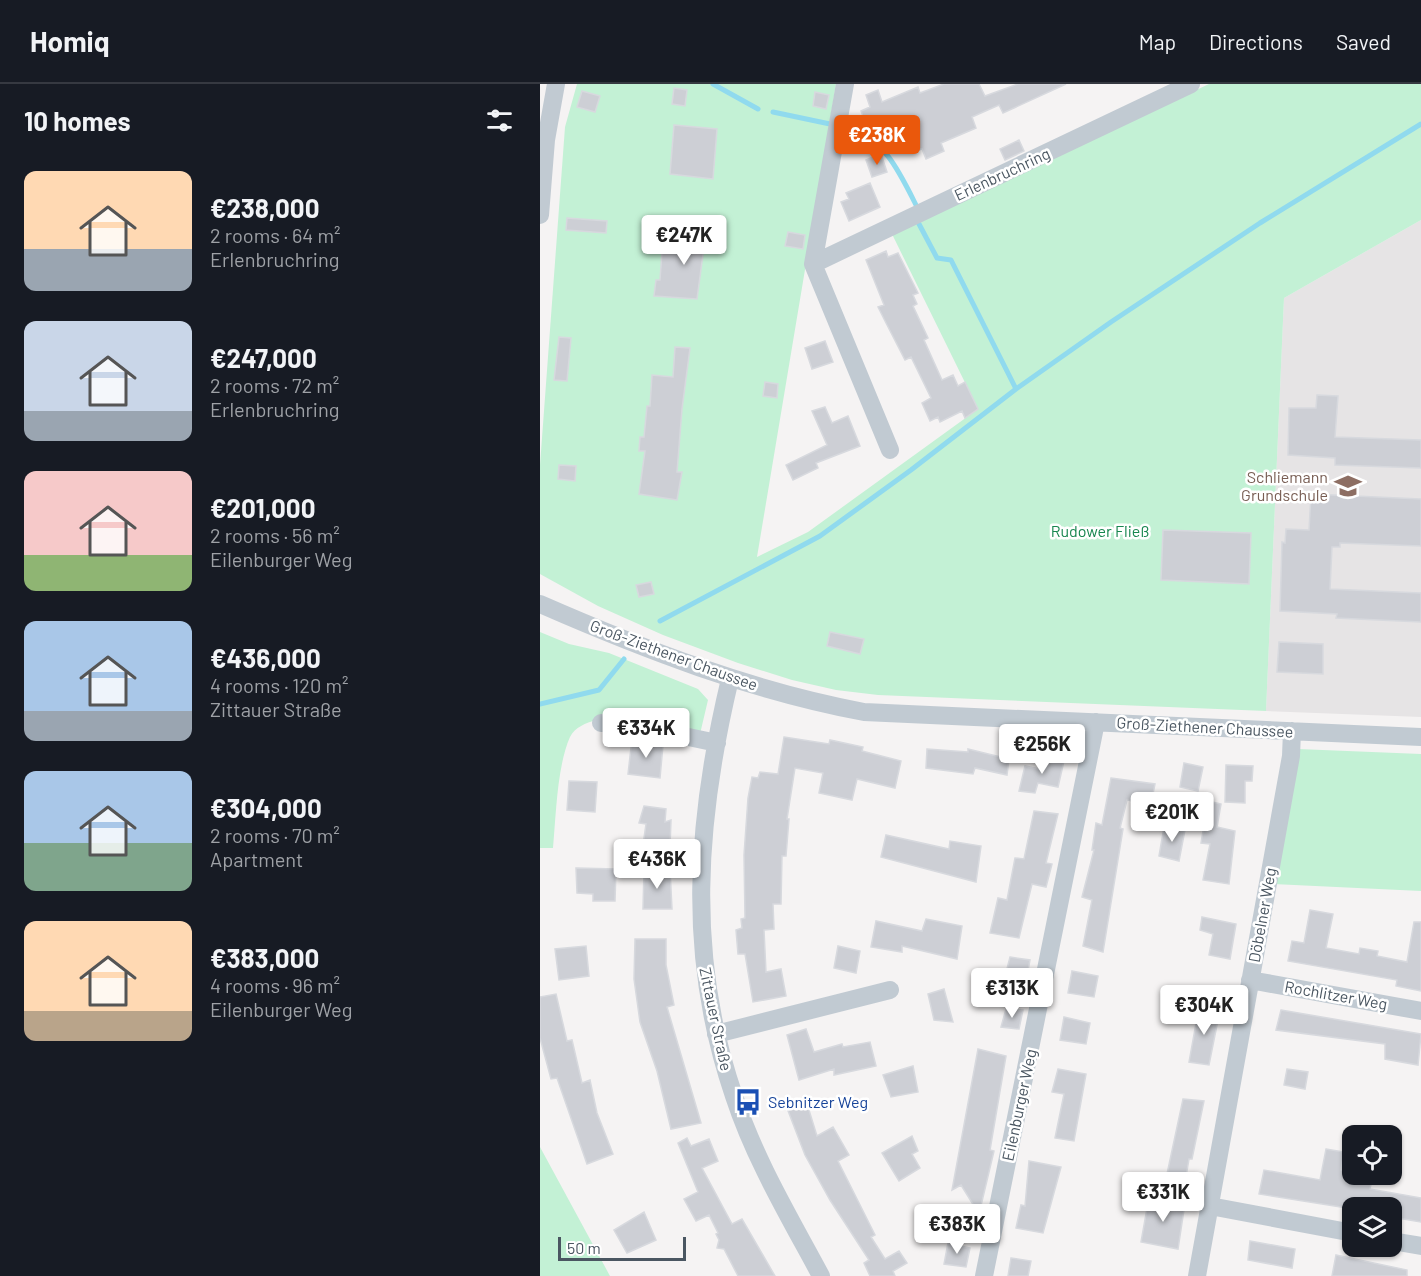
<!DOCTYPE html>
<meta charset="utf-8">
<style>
body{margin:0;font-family:Barlow,sans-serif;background:#20242c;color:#f1f3f6;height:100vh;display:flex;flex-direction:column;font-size:22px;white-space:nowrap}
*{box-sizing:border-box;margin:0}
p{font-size:20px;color:#9ea1a6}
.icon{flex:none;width:33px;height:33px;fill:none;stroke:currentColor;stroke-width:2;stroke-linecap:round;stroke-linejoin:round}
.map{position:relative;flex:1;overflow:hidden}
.drawer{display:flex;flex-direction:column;background:#171b24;width:540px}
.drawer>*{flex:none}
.controls{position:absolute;left:802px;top:1041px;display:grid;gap:12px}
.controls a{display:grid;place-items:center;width:60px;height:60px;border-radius:12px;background:#171b24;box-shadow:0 2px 4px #0004;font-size:30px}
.scale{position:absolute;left:18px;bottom:15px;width:128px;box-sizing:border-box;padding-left:6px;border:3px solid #4a5661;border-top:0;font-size:16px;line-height:21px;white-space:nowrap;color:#4a5661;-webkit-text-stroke:4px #fff;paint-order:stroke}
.price{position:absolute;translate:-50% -51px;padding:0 14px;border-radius:6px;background:#fff;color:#222;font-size:20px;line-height:39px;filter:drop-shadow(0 2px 3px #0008)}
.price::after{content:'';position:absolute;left:50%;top:36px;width:18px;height:14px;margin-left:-9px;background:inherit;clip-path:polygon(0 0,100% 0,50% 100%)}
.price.selected{background:#ea580c;color:#fff}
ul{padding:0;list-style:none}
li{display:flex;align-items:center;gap:18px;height:150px;padding:0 24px}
li span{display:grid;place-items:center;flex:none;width:168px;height:120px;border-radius:12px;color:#555}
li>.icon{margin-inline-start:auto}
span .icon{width:72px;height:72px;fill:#fffc;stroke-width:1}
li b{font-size:26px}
h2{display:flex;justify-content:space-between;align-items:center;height:72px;padding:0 24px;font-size:26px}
header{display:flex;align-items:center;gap:36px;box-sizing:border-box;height:84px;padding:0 30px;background:#171b24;border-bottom:2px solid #363941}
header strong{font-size:28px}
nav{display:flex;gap:33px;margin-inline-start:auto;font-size:21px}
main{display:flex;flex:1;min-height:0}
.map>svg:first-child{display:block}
</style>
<header>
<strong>Homiq</strong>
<nav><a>Map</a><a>Directions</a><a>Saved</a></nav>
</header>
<main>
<section class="drawer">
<h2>10 homes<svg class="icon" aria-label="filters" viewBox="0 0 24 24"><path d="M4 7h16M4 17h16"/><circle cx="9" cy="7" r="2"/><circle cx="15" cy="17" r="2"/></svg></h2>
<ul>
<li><span style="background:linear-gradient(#ffd9b3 65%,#9aa5b1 0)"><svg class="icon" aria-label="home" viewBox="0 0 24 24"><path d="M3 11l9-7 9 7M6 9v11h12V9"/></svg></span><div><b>€238,000</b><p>2 rooms · 64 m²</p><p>Erlenbruchring</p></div></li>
<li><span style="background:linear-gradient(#c9d6e8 75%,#9aa5b1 0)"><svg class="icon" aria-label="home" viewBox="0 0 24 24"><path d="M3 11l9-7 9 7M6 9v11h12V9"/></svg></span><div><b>€247,000</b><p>2 rooms · 72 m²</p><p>Erlenbruchring</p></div></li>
<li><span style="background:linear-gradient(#f6c9c9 70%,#8fb573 0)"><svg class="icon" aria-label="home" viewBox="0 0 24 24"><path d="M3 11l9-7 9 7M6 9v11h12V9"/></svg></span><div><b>€201,000</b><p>2 rooms · 56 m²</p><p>Eilenburger Weg</p></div></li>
<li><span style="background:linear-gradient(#a9c7e8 75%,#9aa5b1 0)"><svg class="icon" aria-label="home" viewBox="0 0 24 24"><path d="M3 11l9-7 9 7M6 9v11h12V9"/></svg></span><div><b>€436,000</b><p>4 rooms · 120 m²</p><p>Zittauer Straße</p></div></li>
<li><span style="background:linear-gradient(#a9c7e8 60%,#7fa58c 0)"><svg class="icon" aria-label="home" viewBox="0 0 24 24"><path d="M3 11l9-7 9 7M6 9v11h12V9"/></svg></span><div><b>€304,000</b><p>2 rooms · 70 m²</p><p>Apartment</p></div></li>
<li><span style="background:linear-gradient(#ffd9b3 75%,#b9a48a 0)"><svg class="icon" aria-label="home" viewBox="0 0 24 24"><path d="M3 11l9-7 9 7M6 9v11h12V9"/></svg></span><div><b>€383,000</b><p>4 rooms · 96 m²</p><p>Eilenburger Weg</p></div></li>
</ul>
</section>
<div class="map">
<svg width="881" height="1192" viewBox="0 0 881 1192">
<rect width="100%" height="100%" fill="#f5f3f3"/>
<path fill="#e6e4e5" d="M881,136V633L726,627L744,214Z"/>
<path fill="#c3f1d5" d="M37,0H296L217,473L268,448L438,325L352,150L669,0H881V136L744,214L726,627L338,611L296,606L252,596L198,579L123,551L58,522L0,490V381L25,43Z
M0,548L29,560L69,569L158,605L168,616L160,650L56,636C46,639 35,643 30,653C17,682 16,732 13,764H0Z
M758,665L881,670V807L733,800Z
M0,1063L70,1192H0Z"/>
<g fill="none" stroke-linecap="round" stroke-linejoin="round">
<path stroke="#90daee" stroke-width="5" d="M173,0L218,25
M233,28L290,40
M306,40C346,59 357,83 376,121
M379,140L397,174L411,176L476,305
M120,537L280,452L371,386L476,305L571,238L720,139L881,40
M0,620L59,606L84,575"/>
</g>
<path fill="#cdcfd5" stroke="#d7d9de" stroke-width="1.5" d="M404,0H439L445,12L478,0H526L463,29L459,21L432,33L436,44L401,59L404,67L386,75L382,65L375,67L367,49L342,59L335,40L327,43L321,27L330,23L326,11L338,6L342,18L378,3L380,9Z
M134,4L147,6L145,22L132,20Z
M42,7L60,12L55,28L37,23Z
M275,8L289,11L286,25L273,22Z
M134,41L177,45L173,95L130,90Z
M479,56L484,67L465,76L460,65Z
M341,70L347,88L332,93L326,76Z
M330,99L340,123L309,137L301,118L309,115L306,109Z
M152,132L168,133L157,215L114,212L116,196H120L122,168L148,171Z
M27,134L67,137L66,149L26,146Z
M248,148L265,151L263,165L245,162Z
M346,167L348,173L358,169L378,209L373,211L377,220L373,222L388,254L384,256L402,296L413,291L418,302L425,298L438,325L425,334L422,327L400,338L398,333L390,337L382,319L391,314L371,273L365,276L345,237L338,223L344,221L326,176Z
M19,253L31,254L27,297L14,296Z
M285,257L293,278L272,285L265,264Z
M135,263L150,264L142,325L137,388H142L137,416L99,410L105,367H99L100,353H104L107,322H110L112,291L133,293Z
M225,298L238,300L237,314L223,312Z
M777,311L798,312L795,353L881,356V384L795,381V374L748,371L749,324H776Z
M285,323L292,339L308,332L320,362L276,379L278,384L253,396L246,381L287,361L272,327Z
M19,381L36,382L35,397L18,395Z
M771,410L881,415V462L800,459V463H792L790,505L881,509V538L796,534L797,530L740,527L742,458L745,459L746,445L769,446Z
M623,446L711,449L709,500L621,496Z
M111,498L114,510L99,513L96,501Z
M290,548L324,555L320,570L287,562Z
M739,558L783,560V590L737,588Z
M244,653L289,660L290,656L323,663L322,667L361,677L355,704L317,695L312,716L279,709L283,689L255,684L247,735H249L246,772H242L241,820H233L234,845L224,846L226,888L241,885L246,912L213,918L205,870H198L196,846L202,844L201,835L205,834L204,771L208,714L212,693L218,694L220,688L238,690Z
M92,655L123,661L120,694L88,690Z
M387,665L428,668V665L469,675L467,691L435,684L433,690L386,684Z
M503,673L524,677L518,703L498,699L495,709L479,707L485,682L500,685Z
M644,679L663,683L658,707L640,703Z
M686,681L713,682L712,697H705V719L685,718Z
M571,694L615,700L611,720L587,716L580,744L583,745L563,868L543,862L552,816L542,813L554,766H552L556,739L562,741Z
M29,697L57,698L55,728L27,726Z
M668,717L681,720L677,743L695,747L689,800L663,796L670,760L661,759Z
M104,722L126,725L125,738L131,736L130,763L103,761L106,740L99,739Z
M494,727L518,730L506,779L512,780L506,803L492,800L479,854L450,849L458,814L467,816L475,774L484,775Z
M624,743L645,746L639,777L619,772Z
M346,751L409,765L410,757L441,762L436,798L341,773Z
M36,784L76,785L75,817H53V810L37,809Z
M130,785L132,825H103L104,786Z
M770,826L793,830L786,864L819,870L820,864L838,867L837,872L867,878L874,838H881V907L856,902L857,896L748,877L752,857L764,859Z
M662,833L696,840L690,875L669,871L673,850L660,846Z
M386,835L422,842L417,875L362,862V868L331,863L336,837L382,847Z
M95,855H126V881L134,921L127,923L161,1039L131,1045L117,987L100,938L94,895Z
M46,862L49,892L19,896L15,865Z
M298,862L320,867L316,889L294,884Z
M470,873L490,876L485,903L463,900Z
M532,887L558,892L554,913L528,909Z
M404,905L413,938L394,936L388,910Z
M16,910L27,957L32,956L42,999L50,996L57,1029L73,1070L47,1080L17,994L11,995L0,954V913Z
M659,923L680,926L669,981L649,978Z
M466,925L483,926L479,945L461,943Z
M741,926L881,950L878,981L845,975V960L736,946Z
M524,933L550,939L546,960L520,956Z
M266,945L274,968L302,960L303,963L330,958L336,982L294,991V985L259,996L247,951Z
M438,965L466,972L450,1066L454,1067L439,1130L421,1101L412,1106Z
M373,982L378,1008L351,1013L343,991Z
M518,985L546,990L534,1057L515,1054L524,1010L512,1008Z
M747,985L768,988L765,1005L744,1001Z
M643,1015L664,1017L652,1075H649L646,1093L627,1090Z
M262,1016L269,1026L277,1052L293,1043L309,1071L298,1077L335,1151L331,1153L345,1175L359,1167L367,1179L353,1187L355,1192H330L324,1179L329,1176L290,1116L265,1071L247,1024Z
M372,1052L378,1067L372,1070L380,1084L359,1097L342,1069Z
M147,1054L151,1062L169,1055L178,1077L162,1084L192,1140L202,1135L235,1192H198L184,1165L177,1164L179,1156L176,1150L178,1149L169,1131L156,1137L144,1115L158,1108L138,1059Z
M786,1065L804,1068L801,1086L813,1088V1090H833L830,1105L881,1114V1138L852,1133V1124H807L719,1110L724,1086L780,1096Z
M489,1077L521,1083L503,1149L476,1144L481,1121L485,1122Z
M609,1113L645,1119L638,1165L601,1158Z
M104,1128L116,1156L87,1169L74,1146Z
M710,1157L755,1165L752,1184L708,1176Z
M408,1159L430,1164L426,1183L404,1180Z
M796,1171L867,1186V1192H792Z
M471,1174L491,1177L488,1192H468Z"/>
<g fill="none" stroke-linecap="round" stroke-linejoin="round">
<path stroke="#c1cad2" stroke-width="18" d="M305,0L273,180L350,366
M0,131L6,56L16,0
M273,180L651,0
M0,520C105,566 212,607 324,628L881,653
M190,595C156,737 146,872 194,1012C215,1076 250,1134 281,1192
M61,639H82L177,659
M710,896L881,927
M176,950L350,906
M670,1122L813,1149
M852,1157L881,1162
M444,1192L556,638
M657,1192L751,672L752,647"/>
</g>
<defs>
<symbol id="school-bare" viewBox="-9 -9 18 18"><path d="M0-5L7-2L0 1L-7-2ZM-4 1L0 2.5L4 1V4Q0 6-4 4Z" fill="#8d6e63" stroke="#fff" stroke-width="2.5" paint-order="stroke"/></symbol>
<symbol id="bus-bare" viewBox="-9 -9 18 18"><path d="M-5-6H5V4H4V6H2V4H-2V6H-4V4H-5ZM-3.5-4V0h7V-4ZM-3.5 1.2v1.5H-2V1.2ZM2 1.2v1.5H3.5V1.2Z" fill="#1a4fb4" stroke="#fff" stroke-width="2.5" paint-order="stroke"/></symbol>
</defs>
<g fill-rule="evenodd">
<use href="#school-bare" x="789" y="383" width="38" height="38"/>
<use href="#bus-bare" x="189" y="999" width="38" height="38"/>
</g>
<g text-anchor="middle" stroke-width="5" stroke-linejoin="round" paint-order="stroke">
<g font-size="16" fill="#4a5661" stroke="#fff">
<text transform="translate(462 90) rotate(-25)" y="6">Erlenbruchring</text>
<text transform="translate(134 571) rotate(20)" y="6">Groß-Ziethener Chaussee</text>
<text transform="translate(665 643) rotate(3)" y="6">Groß-Ziethener Chaussee</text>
<text transform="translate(722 831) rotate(-80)" y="6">Döbelner Weg</text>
<text transform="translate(796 911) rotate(10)" y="6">Rochlitzer Weg</text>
<text transform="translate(176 935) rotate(78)" y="6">Zittauer Straße</text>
<text transform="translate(479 1021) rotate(-78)" y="6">Eilenburger Weg</text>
</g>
<g font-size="16" fill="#785e54" stroke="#fff" text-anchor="end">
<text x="788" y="399">Schliemann<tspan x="788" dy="18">Grundschule</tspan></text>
</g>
<g font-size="16" fill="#17864f" stroke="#fff">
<text x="560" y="453">Rudower Fließ</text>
</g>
<g font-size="16" fill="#164399" stroke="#fff" text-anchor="start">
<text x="228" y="1024">Sebnitzer Weg</text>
</g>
</g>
</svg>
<div class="controls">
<a><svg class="icon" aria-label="locate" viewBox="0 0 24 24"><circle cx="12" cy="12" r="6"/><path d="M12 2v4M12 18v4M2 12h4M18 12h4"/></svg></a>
<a><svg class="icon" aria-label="layers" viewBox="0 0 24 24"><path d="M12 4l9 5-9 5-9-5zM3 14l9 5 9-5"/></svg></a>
</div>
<div class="scale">50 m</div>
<b class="price selected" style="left:337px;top:82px">€238K</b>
<b class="price" style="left:144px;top:182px">€247K</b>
<b class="price" style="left:106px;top:675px">€334K</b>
<b class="price" style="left:502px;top:691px">€256K</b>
<b class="price" style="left:632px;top:759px">€201K</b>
<b class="price" style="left:117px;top:806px">€436K</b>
<b class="price" style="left:472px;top:935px">€313K</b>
<b class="price" style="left:664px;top:952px">€304K</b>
<b class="price" style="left:623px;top:1139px">€331K</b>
<b class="price" style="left:417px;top:1171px">€383K</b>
</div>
</main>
